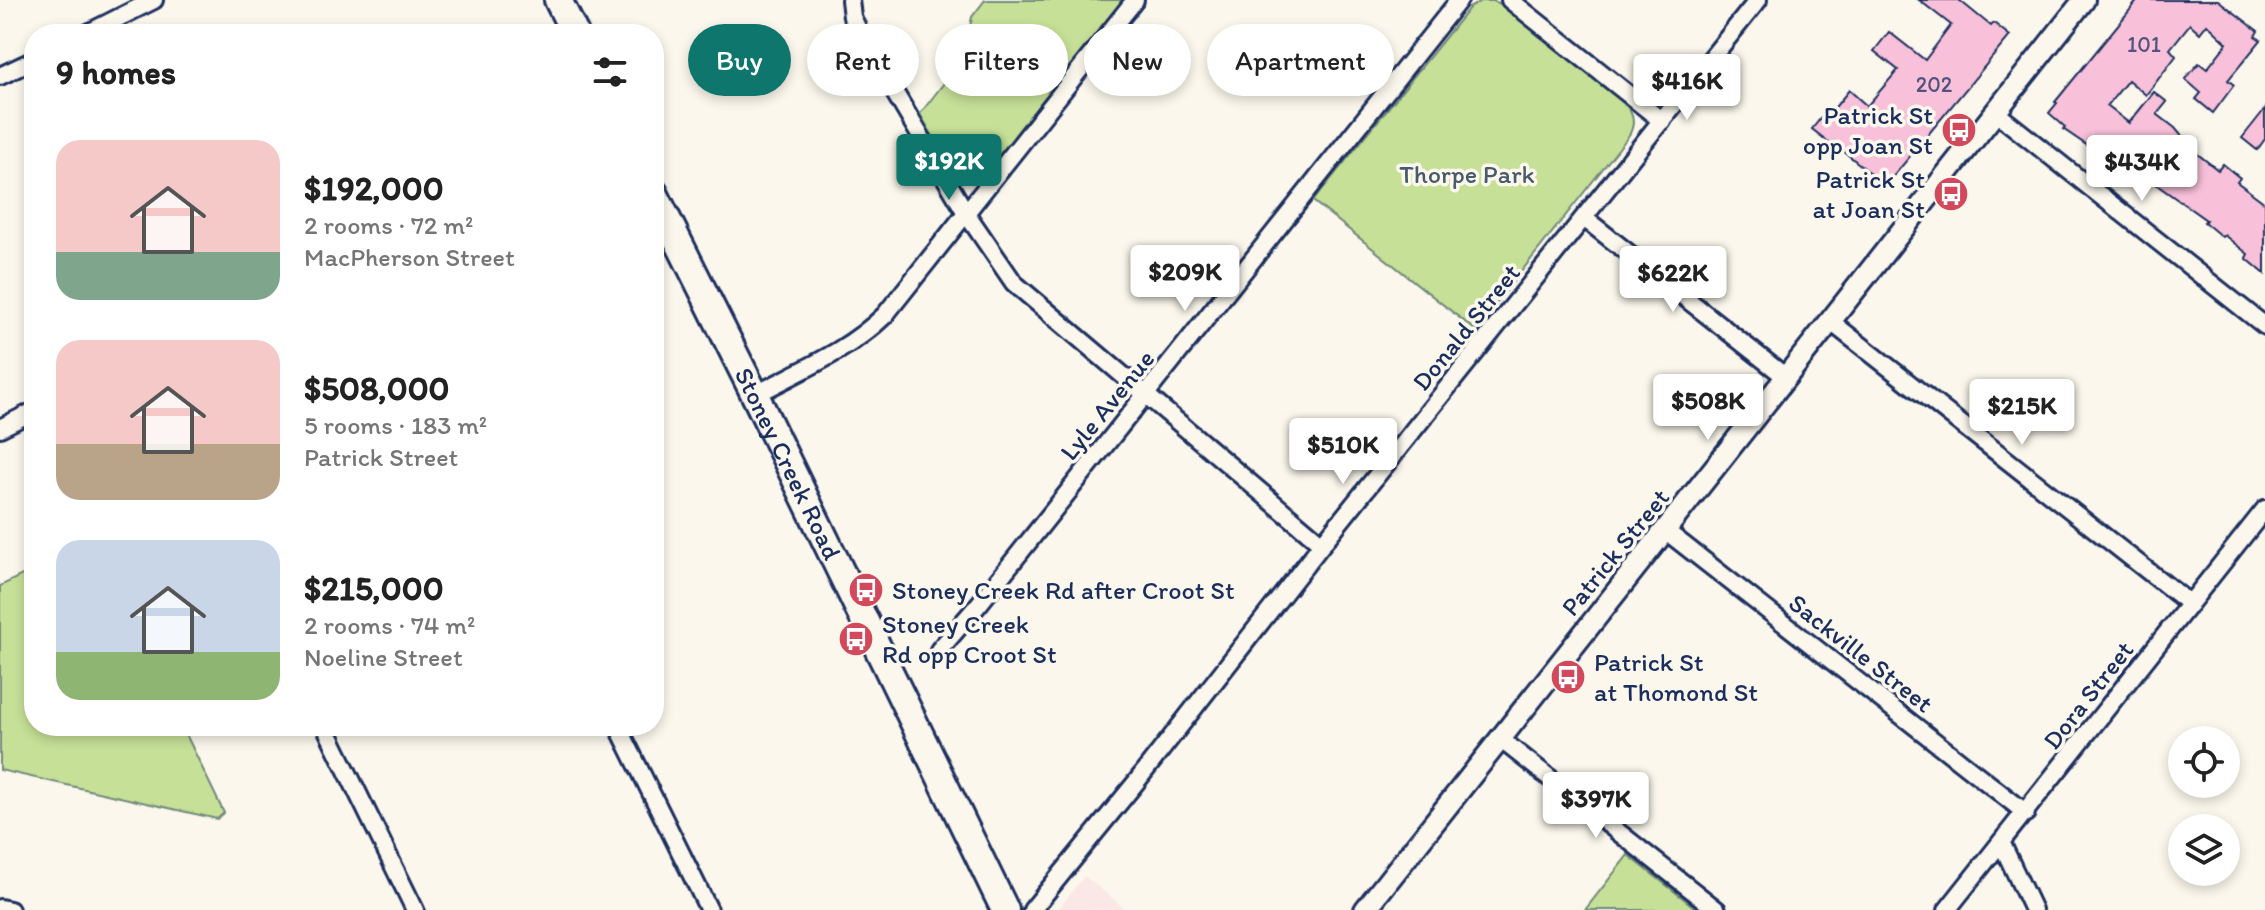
<!DOCTYPE html>
<meta charset="utf-8">
<style>
body{margin:0;font-family:Itim,sans-serif;background:#f6f6f6;color:#222;height:100vh;display:flex;flex-direction:column;font-size:30px;white-space:nowrap}
*{box-sizing:border-box;margin:0}
p{font-size:26px;color:#767676}
.icon{flex:none;width:44px;height:44px;fill:none;stroke:currentColor;stroke-width:2;stroke-linecap:round;stroke-linejoin:round}
.map{position:relative;flex:1;overflow:hidden}
.sheet{position:absolute;left:24px;top:24px;width:640px;height:712px;display:flex;flex-direction:column;background:#fff;border-radius:32px;box-shadow:0 4px 12px #0003}
.sheet>*{flex:none}
.guide{position:absolute;left:688px;top:24px;width:760px;height:72px;display:flex;gap:16px}
.controls{position:absolute;left:2168px;top:726px;display:grid;gap:16px}
.controls a{display:grid;place-items:center;width:72px;height:72px;border-radius:50%;background:#fff;box-shadow:0 4px 12px #0003;font-size:40px}
.price{position:absolute;translate:-50% -68px;padding:0 18px;border-radius:8px;background:#fff;color:#222;font-size:26px;line-height:52px;filter:drop-shadow(0 2px 4px #0008)}
.price::after{content:'';position:absolute;left:50%;top:48px;width:24px;height:18px;margin-left:-12px;background:inherit;clip-path:polygon(0 0,100% 0,50% 100%)}
.price.selected{background:#0f766e;color:#fff}
ul{padding:0;list-style:none}
li{display:flex;align-items:center;gap:24px;height:200px;padding:0 32px}
li span{display:grid;place-items:center;flex:none;width:224px;height:160px;border-radius:24px;color:#555}
li>.icon{margin-inline-start:auto}
span .icon{width:96px;height:96px;fill:#fffc;stroke-width:1}
li b{font-size:34px}
h2{display:flex;justify-content:space-between;align-items:center;height:96px;padding:0 32px;font-size:34px}
.tag{padding:0 28px;border-radius:36px;background:#fff;box-shadow:0 4px 12px #0003;font-size:28px;line-height:72px}
.tag.selected{background:#0f766e;color:#fff}
.map>svg:first-child{display:block}
</style>
<div class="map">
<svg width="2265" height="910" viewBox="0 0 2265 910">
<rect width="100%" height="100%" fill="#fbf7ec"/>
<filter id="ink" filterUnits="userSpaceOnUse"><feTurbulence type="fractalNoise" baseFrequency=".0125" numOctaves="2"/><feDisplacementMap in="SourceGraphic" scale="16" xChannelSelector="R" yChannelSelector="G"/><feConvolveMatrix kernelMatrix="1 2 1 2 8 2 1 2 1" color-interpolation-filters="sRGB"/></filter>
<g filter="url(#ink)">
<path fill="#fae7e6" d="M1084,876L1127,910H1058Z"/>
<path fill="#c6e097" stroke="#70887a" stroke-width="2" d="M985,0H1127L993,167C977,179 963,179 949,164L920,114L964,57L972,17Z
M1481,1H1494L1501,4L1625,103C1634,114 1636,126 1627,138L1475,330L1313,201L1469,8Z
M34,569V726H182L224,813L217,819L0,770V586Z
M1628,855L1698,910H1585Z"/>
<path fill="#f8c1d9" stroke="#1b2f5e" stroke-width="2" d="M1919,0H1959L1991,26L1994,23L2010,36L1887,184H1884L1832,142L1831,144L1812,129L1824,114L1828,116L1849,90L1867,106L1898,70L1874,51L1889,32L1925,60L1951,25Z
M2138,0H2218L2258,31L2255,36L2261,40L2228,80L2234,85L2213,113L2196,99L2201,93L2185,79L2199,63L2207,69L2227,43L2207,24L2200,33L2190,24L2170,49L2176,56L2146,95L2128,80L2107,106L2129,123L2154,92L2167,102L2157,114L2175,128L2195,152L2218,170L2223,164L2240,178L2237,182L2265,203V274L2246,258L2248,254L2224,235L2222,237L2204,222L2206,220L2154,183L2098,138L2091,148L2063,129L2065,127L2049,113L2057,103L2055,102Z
M2265,109V139L2257,150L2242,138Z"/>
<g fill="none" stroke-linecap="round" stroke-linejoin="round">
<defs>
<path id="minor" d="M850,0L852,17L860,34L966,213L1014,283L1322,544
M1510,0L1662,121
M86,34L154,0
M0,76L34,60
M1995,112L2265,326
M1584,218L1787,378
M1830,321L2190,604
M755,395C801,370 847,352 885,315L1135,0
M0,428L34,411
M1666,531L2026,813
M939,650L979,604L1459,0
M325,726L415,910
M618,726L709,910
M1499,738L1717,910
M2001,842L2033,910
M0,908L10,910
M1032,910L1137,781L1322,544L1758,0
M1947,910L2265,509"/>
<path id="tertiary" d="M1365,910L2084,0"/>
<g id="primary">
<path d="M558,0L575,34"/>
<path id="s1" d="M654,193L755,395L1005,910"/>
</g>
</defs>
<use href="#minor" stroke="#1b2f5e" stroke-width="22"/>
<use href="#tertiary" stroke="#1b2f5e" stroke-width="26"/>
<use href="#primary" stroke="#1b2f5e" stroke-width="32"/>
<use href="#minor" stroke="#fbf7ec" stroke-width="16"/>
<use href="#tertiary" stroke="#fbf7ec" stroke-width="20"/>
<use href="#primary" stroke="#fbf7ec" stroke-width="26"/>
</g>
</g>
<defs>
<symbol id="bus-disc" viewBox="-11 -11 22 22"><circle r="9.5" fill="#d1495b" stroke="#fbf7ec"/><path d="M-5-6H5V4H4V6H2V4H-2V6H-4V4H-5ZM-3.5-4V0h7V-4ZM-3.5 1.2v1.5H-2V1.2ZM2 1.2v1.5H3.5V1.2Z" fill="#fff"/></symbol>
</defs>
<g fill-rule="evenodd">
<use href="#bus-disc" x="1939" y="110" width="40" height="40"/>
<use href="#bus-disc" x="1931" y="174" width="40" height="40"/>
<use href="#bus-disc" x="846" y="570" width="40" height="40"/>
<use href="#bus-disc" x="836" y="619" width="40" height="40"/>
<use href="#bus-disc" x="1548" y="657" width="40" height="40"/>
</g>
<g text-anchor="middle" stroke-width="7" stroke-linejoin="round" paint-order="stroke">
<g font-size="22" fill="#52547d">
<text x="2144" y="52">101</text>
<text x="1934" y="92">202</text>
</g>
<g font-size="26" fill="#1b2f5e" stroke="#fbf7ec" text-anchor="start">
<text x="1933" y="124" text-anchor="end">Patrick St<tspan x="1933" dy="30">opp Joan St</tspan></text>
<text x="1925" y="188" text-anchor="end">Patrick St<tspan x="1925" dy="30">at Joan St</tspan></text>
<text x="892" y="599">Stoney Creek Rd after Croot St</text>
<text x="882" y="633">Stoney Creek<tspan x="882" dy="30">Rd opp Croot St</tspan></text>
<text x="1594" y="671">Patrick St<tspan x="1594" dy="30">at Thomond St</tspan></text>
</g>
<g font-size="26" fill="#465b6c" stroke="#fbf7ec">
<text x="1467" y="183">Thorpe Park</text>
</g>
<g font-size="26" fill="#1b2f5e" stroke="#fbf7ec">
<text transform="translate(1466 327) rotate(-51)" y="9">Donald Street</text>
<text transform="translate(1107 405) rotate(-51)" y="9">Lyle Avenue</text>
<text dy="9" stroke="none"><textPath href="#s1" startOffset="302">Stoney Creek Road</textPath></text>
<text transform="translate(1615 552) rotate(-51)" y="9">Patrick Street</text>
<text transform="translate(1861 653) rotate(38)" y="9">Sackville Street</text>
<text transform="translate(2088 695) rotate(-52)" y="9">Dora Street</text>
</g>
</g>
</svg>
<div class="controls">
<a><svg class="icon" aria-label="locate" viewBox="0 0 24 24"><circle cx="12" cy="12" r="6"/><path d="M12 2v4M12 18v4M2 12h4M18 12h4"/></svg></a>
<a><svg class="icon" aria-label="layers" viewBox="0 0 24 24"><path d="M12 4l9 5-9 5-9-5zM3 14l9 5 9-5"/></svg></a>
</div>
<b class="price" style="left:1687px;top:122px">$416K</b>
<b class="price selected" style="left:949px;top:202px">$192K</b>
<b class="price" style="left:2142px;top:203px">$434K</b>
<b class="price" style="left:1185px;top:313px">$209K</b>
<b class="price" style="left:1673px;top:314px">$622K</b>
<b class="price" style="left:1708px;top:442px">$508K</b>
<b class="price" style="left:2022px;top:447px">$215K</b>
<b class="price" style="left:1343px;top:486px">$510K</b>
<b class="price" style="left:1596px;top:840px">$397K</b>
<div class="guide">
<a class="tag selected">Buy</a>
<a class="tag">Rent</a>
<a class="tag">Filters</a>
<a class="tag">New</a>
<a class="tag">Apartment</a>
</div>
<section class="sheet">
<h2>9 homes<svg class="icon" aria-label="filters" viewBox="0 0 24 24"><path d="M4 7h16M4 17h16"/><circle cx="9" cy="7" r="2"/><circle cx="15" cy="17" r="2"/></svg></h2>
<ul>
<li><span style="background:linear-gradient(#f6c9c9 70%,#7fa58c 0)"><svg class="icon" aria-label="home" viewBox="0 0 24 24"><path d="M3 11l9-7 9 7M6 9v11h12V9"/></svg></span><div><b>$192,000</b><p>2 rooms · 72 m²</p><p>MacPherson Street</p></div></li>
<li><span style="background:linear-gradient(#f6c9c9 65%,#b9a48a 0)"><svg class="icon" aria-label="home" viewBox="0 0 24 24"><path d="M3 11l9-7 9 7M6 9v11h12V9"/></svg></span><div><b>$508,000</b><p>5 rooms · 183 m²</p><p>Patrick Street</p></div></li>
<li><span style="background:linear-gradient(#c9d6e8 70%,#8fb573 0)"><svg class="icon" aria-label="home" viewBox="0 0 24 24"><path d="M3 11l9-7 9 7M6 9v11h12V9"/></svg></span><div><b>$215,000</b><p>2 rooms · 74 m²</p><p>Noeline Street</p></div></li>
</ul>
</section>
</div>
